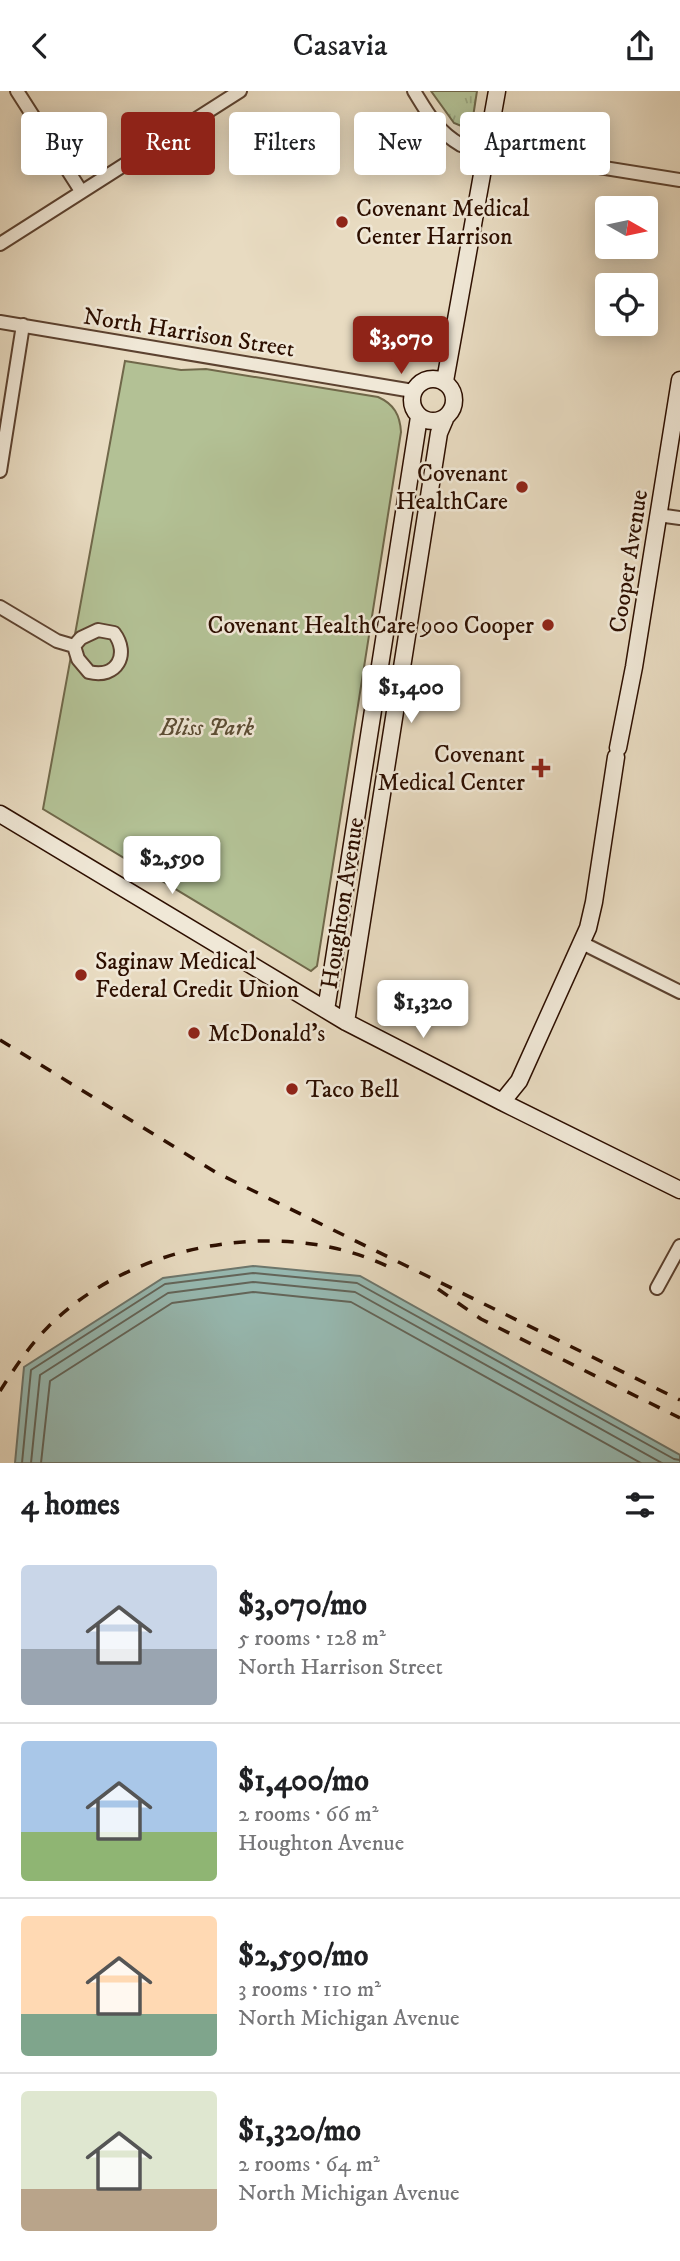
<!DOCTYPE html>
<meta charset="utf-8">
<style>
body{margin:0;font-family:"IM FELL DW Pica",serif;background:#f2f2f2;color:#202124;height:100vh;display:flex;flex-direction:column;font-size:26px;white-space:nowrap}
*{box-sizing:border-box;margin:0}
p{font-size:23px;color:#757577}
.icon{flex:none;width:38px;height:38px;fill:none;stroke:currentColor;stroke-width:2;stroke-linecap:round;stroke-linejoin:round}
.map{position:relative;height:1372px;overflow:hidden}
.panel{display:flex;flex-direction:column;background:#fff;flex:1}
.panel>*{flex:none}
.banner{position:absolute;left:21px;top:21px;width:639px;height:63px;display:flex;gap:14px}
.needle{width:46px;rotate:99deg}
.tools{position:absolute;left:595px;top:105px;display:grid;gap:14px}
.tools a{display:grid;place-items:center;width:63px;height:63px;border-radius:7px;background:#fff;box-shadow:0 4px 18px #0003;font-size:35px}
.price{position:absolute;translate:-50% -60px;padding:0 16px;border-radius:7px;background:#fff;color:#222;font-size:23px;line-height:46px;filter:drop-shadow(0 2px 4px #0008)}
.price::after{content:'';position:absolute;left:50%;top:42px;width:21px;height:16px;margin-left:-10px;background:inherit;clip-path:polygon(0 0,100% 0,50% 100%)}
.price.on{background:#8f2418;color:#fff}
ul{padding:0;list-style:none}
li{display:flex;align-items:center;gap:21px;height:175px;padding:0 21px}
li+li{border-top:2px solid #e0e0e0}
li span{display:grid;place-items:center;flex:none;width:196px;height:140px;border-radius:7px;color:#555}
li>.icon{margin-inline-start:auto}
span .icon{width:84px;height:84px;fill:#fffc;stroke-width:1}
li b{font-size:30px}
h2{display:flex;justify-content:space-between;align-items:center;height:84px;padding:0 21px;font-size:30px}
.tag{padding:0 24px;border-radius:7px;background:#fff;box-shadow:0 4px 18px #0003;font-size:24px;line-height:63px}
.tag.on{background:#8f2418;color:#fff}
header{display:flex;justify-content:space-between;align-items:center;height:91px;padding:0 21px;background:#fff;font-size:32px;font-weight:600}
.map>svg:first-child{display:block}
</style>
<header><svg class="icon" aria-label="back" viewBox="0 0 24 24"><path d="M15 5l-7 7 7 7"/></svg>Casavia<svg class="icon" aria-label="share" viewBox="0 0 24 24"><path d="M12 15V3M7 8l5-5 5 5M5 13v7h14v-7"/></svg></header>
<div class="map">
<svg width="680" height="1372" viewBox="0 0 680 1372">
<defs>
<pattern id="grass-tufts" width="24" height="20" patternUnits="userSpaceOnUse" patternTransform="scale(1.75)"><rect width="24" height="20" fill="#b3c195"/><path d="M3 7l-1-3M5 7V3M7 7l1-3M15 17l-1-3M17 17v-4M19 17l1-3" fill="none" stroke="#9aa57f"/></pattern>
</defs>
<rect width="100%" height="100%" fill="#e8dbc1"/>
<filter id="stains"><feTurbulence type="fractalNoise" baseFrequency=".00286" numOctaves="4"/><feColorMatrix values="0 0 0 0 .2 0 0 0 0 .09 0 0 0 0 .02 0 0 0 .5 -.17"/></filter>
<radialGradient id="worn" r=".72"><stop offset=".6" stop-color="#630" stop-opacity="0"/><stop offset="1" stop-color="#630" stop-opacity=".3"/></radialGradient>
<path fill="url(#grass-tufts)" stroke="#70684a" stroke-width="2" d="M431,0H477L471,39L454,32Z"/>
<path fill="#b3c195" stroke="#70684a" stroke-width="2" d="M125,270L181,279L206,278L378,306C394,313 400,324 401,341L317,875L311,880L43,718Z"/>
<path fill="#97bbb4" stroke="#6d766c" stroke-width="2" d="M253,1175L360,1185L680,1364V1372H15L24,1276L163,1187Z"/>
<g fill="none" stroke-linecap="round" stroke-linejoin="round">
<path stroke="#62655a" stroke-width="2" d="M22,1372L31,1279L165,1193L253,1182L357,1192L674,1368L680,1369
M31,1372L40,1284L168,1202L253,1191L355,1201L662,1372
M41,1372L50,1290L172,1212L253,1201L351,1211L641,1372"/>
<defs>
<path id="street" d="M17,0L81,100
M414,0C428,23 437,40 461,54L680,89
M0,153L240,0
M0,231L413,300
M0,380L23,234
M658,424L680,427
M0,516L57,550L74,555
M98,539L114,542C130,563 117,588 89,581L78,568L74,555L81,547Z
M582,852L680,901
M657,1197L680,1155"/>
<path id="secondary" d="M412 309a21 21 0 1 1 42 0a21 21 0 1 1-42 0Z
M445,290L497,0
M618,657L634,576L680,289
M0,723L346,931L502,1011L680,1099
M326,919L419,326
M346,931L439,342L445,328
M502,1011L519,990L588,837L594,811L616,666"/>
</defs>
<use href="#street" stroke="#5c4230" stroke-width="16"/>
<use href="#secondary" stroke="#2d0f00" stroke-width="19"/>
<use href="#street" stroke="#f0e8d7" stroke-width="12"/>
<use href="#secondary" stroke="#f0e8d7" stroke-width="16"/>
<path stroke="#2d0f00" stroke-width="3.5" stroke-dasharray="12 12" stroke-linecap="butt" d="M0,949L217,1082L680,1309
M438,1198L481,1228L680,1327
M0,1300C14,1278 29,1255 48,1236C131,1152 281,1125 387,1175"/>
</g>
<g fill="#8f2418" stroke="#f0e8d7" stroke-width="2.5">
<circle cx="342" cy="131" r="7"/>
<circle cx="522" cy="396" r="7"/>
<circle cx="548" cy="534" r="7"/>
<path d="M537.5 666.5h7v7h7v7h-7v7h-7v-7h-7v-7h7z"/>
<circle cx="81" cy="884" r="7"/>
<circle cx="194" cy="942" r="7"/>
<circle cx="292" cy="998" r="7"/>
</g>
<g text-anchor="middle" stroke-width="5" stroke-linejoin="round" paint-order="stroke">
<g font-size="24" fill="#2d0f00" stroke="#f0e8d7" text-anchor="start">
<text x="356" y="125">Covenant Medical<tspan x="356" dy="28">Center Harrison</tspan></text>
<text x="508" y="390" text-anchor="end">Covenant<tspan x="508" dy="28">HealthCare</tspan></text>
<text x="534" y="542" text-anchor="end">Covenant HealthCare 900 Cooper</text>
<text x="525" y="671" text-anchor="end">Covenant<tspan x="525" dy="28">Medical Center</tspan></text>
<text x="95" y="878">Saginaw Medical<tspan x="95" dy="28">Federal Credit Union</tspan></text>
<text x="208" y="950">McDonald's</text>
<text x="306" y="1006">Taco Bell</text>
</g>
<g font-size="24" fill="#2d0f00" stroke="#f0e8d7">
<text transform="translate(189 241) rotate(9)" y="8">North Harrison Street</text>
<text transform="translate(628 470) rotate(-81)" y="8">Cooper Avenue</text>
<text transform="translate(342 812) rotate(-81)" y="8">Houghton Avenue</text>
</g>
<g font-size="24" font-style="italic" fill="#5c4d34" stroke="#f0e8d7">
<text x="207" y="644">Bliss Park</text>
</g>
</g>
<rect width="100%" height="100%" filter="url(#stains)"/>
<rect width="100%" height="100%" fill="url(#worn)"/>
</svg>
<div class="tools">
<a><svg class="needle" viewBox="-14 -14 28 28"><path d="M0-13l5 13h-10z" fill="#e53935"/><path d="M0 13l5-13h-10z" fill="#757577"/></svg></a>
<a><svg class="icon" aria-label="locate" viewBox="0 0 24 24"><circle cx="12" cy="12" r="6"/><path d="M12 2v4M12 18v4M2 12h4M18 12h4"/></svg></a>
</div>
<b class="price on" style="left:401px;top:285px">$3,070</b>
<b class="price" style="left:411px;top:634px">$1,400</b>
<b class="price" style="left:172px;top:805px">$2,590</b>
<b class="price" style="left:423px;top:949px">$1,320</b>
<div class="banner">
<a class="tag">Buy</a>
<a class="tag on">Rent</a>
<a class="tag">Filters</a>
<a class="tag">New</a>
<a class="tag">Apartment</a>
</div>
</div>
<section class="panel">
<h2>4 homes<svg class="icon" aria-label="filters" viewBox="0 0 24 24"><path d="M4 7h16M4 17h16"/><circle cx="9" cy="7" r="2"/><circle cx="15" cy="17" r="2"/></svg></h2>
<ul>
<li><span style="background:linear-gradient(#c9d6e8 60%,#9aa5b1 0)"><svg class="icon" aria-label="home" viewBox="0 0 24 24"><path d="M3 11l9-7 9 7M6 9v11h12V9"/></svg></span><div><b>$3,070/mo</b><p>5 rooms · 128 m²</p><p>North Harrison Street</p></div></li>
<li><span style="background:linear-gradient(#a9c7e8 65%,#8fb573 0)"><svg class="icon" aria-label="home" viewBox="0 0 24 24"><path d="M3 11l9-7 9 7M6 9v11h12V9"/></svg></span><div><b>$1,400/mo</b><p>2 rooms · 66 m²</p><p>Houghton Avenue</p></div></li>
<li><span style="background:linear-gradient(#ffd9b3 70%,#7fa58c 0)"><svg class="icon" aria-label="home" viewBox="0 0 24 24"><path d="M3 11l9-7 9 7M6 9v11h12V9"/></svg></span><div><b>$2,590/mo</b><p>3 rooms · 110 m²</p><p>North Michigan Avenue</p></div></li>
<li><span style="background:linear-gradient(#dfe7d0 70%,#b9a48a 0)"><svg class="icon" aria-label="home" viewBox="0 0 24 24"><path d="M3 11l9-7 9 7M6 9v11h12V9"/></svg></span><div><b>$1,320/mo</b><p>2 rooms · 64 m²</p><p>North Michigan Avenue</p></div></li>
</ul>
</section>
